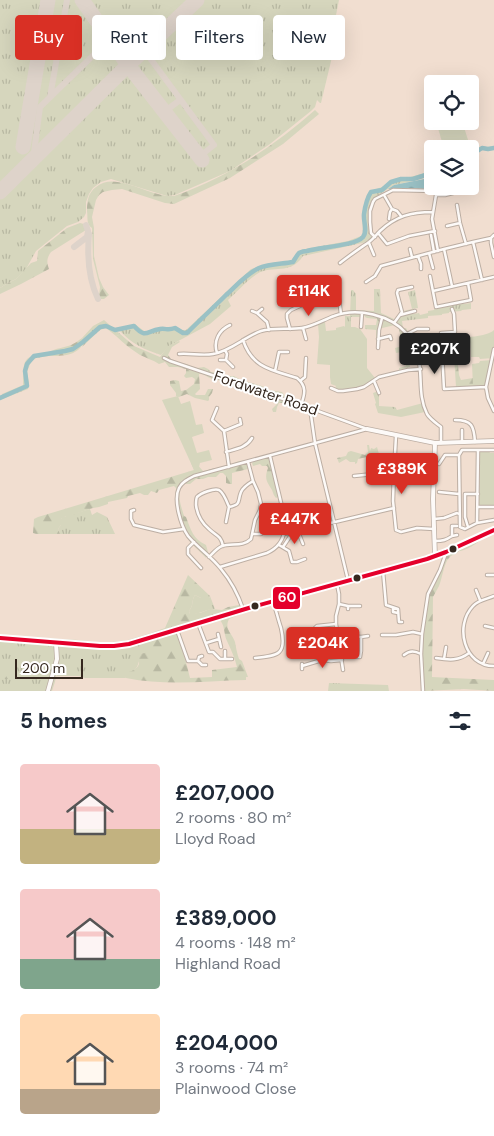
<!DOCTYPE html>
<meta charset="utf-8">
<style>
body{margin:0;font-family:"DM Sans",sans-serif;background:#f6f6f7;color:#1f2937;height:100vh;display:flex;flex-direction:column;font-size:19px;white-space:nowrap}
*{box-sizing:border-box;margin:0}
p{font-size:16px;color:#747a83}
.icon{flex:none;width:28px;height:28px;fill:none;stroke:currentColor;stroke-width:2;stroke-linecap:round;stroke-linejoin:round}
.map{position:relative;height:691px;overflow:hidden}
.drawer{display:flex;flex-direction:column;background:#fff;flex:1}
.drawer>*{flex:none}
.banner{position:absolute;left:15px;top:15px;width:465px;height:45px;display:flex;gap:10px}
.tools{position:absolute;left:424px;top:75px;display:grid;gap:10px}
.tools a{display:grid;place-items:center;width:55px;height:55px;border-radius:5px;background:#fff;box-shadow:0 5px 20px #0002;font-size:25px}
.scale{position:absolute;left:15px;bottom:12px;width:68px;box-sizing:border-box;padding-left:5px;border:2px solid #35281f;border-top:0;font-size:14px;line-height:18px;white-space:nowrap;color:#35281f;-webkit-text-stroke:4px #fff;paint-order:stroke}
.price{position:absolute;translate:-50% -42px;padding:0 11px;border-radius:5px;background:#d93025;color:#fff;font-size:16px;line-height:32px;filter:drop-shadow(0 1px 2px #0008)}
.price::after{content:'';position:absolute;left:50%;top:30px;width:15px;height:11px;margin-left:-8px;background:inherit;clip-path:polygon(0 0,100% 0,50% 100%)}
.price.selected{background:#222;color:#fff}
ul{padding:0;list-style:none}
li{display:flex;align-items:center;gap:15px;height:125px;padding:0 20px}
li span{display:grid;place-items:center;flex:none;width:140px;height:100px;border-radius:5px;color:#555}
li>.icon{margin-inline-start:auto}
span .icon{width:60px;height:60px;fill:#fffc;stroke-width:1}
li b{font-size:21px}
h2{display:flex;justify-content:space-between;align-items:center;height:60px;padding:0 20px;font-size:21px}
.pill{padding:0 18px;border-radius:5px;background:#fff;box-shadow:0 5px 20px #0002;font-size:18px;line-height:45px}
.pill.selected{background:#d93025;color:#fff}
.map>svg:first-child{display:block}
</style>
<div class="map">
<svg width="494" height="691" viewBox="0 0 494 691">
<defs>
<pattern id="grass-tufts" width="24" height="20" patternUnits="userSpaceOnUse" patternTransform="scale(1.25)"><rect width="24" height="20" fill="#d6d6bd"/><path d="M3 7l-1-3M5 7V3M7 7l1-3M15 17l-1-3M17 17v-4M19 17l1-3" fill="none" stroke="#b8b8a2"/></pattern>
<pattern id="forest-firs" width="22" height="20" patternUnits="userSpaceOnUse" patternTransform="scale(1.25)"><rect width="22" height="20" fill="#d6d6bd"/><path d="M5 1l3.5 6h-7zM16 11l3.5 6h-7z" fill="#b8b8a2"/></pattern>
<pattern id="water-ripples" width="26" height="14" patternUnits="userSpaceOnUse" patternTransform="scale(1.25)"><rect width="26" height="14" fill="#9ac1c5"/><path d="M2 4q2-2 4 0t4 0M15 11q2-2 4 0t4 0" fill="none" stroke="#7e9d9f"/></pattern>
</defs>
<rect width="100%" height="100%" fill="#f1ded0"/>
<path fill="url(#grass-tufts)" d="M0,0H339L331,40L332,57L321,103H320L317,100L315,107L311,111L270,144L230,171L175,195L167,196L111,179L101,182L93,188L89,194L86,202V213L84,217L78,222L67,226L36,251L26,269L16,279L8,283L0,288Z
M432,171V176L413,181L394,185L374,198L369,209L368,217V226L372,239L367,242L303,256C290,276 273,264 257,274C246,281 237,292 228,300L231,306L210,324L169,346L161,355C143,349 132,344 119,330L135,324L144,331H148L156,328L170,329L175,326L182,330H186L251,269L271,263L291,261L298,251L305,249L348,241L361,236L363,234L362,213L367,195L370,191L382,187L393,180L404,177H410Z
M374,289H380L381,313L394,319L392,323L395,325L378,329L377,342H376V330L365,329V325H376L377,319L367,318L365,317L364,315H361V317H351V327H345V316H350L351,290H353L356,294V310L374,311Z
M415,290L418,308L412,309L413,314L419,313L420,315L428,313V311L434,310V309L463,302L464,304L471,303V309L462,310L461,311L449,312V313L442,314V315L428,316V318L402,321L403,328H406L408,332L406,335C413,345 418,353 419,366L413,349L405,351L408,358L410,367L399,370V368L406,366L402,352L396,353L395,348L410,344L407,338L402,339L396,321L403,311L412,309L408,292Z
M104,320L119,333V335L116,336L106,328L100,330L82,347L84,340L82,338L93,326Z
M49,352V356L36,358L31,362L27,372L29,384L28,389L0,400V396H2V394L23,385C24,359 21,357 49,352Z
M379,391V406L395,407L397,410L423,403L425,412L401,417L378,413L375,404L376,403L373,393Z
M90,509L92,515L97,512L107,517L115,534H60L58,529L61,525V519L63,517Z
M195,595L201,598H209L210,596L215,609C206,609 199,615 190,614L189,611C194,605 191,601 195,595Z
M151,633L153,636L129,642L113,645L0,636V634L11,636L79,640L104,643L128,640Z
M0,639L26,642L53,644L56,652L47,691H0Z
M139,643L145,649V653L141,654C137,667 139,670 124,675L126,678H85L79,676H57L59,655L58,644L100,647Z
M329,683L388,685L389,691H328Z"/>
<path fill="url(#forest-firs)" d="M315,110L319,114L283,144L230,178L174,204L165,203L122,189L112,190L103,192L99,195L96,200L92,217L94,228V256L99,278L103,287L109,295L104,299H101L99,296L100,287L93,259L92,228C86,224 88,218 87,211C87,201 88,193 96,187C116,170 150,198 174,196C226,178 273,147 315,110Z
M80,223L84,224L86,227V230L51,252C46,259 47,263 49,269L21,284L0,294V288L8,283L16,279L31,263L37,261L38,251L67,228Z
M494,330V351L493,359L488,358L469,342H463L461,340H460L456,346L459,375L461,380L473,378L486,385L456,387L453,339C465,336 485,338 494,330Z
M119,333L134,346L160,357L168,346L179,341L180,342L172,347L168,355L171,359L178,363L187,364L190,366L197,368L204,367L208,369L211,372L220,373L227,376H234L241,380L262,386L269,390L282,392L287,399L289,403H279L277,407L276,412H273L272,409L277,404V402L272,393H268L263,395C254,392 247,392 239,390C235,388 232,385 229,383C223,380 216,381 210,378C205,376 205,374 199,374L200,389L195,394L196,395H205L208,389H213L212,393L209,397V400L208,401L195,398L187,394L179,397L176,396V393L170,385V381L175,380L179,381L181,391L186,390L194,384L195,379L192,377L186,378L184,376L186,373V369L178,367H169L165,362L159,364C153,360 146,358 140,355C131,349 123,343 116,336L119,335Z
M82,338L84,340C80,356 63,356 49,356V352C56,348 63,348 71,345C75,343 78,341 82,338Z
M367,445H369L370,451L371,448L374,449L377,447L379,454V456H374L369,458L367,457L358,459L357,463L355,464V462H350L346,459L339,463L337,458L346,456L348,452L351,451L365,455L368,452Z
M269,458L278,497L276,498C274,496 273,493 272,490C267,482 264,479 268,468L267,466H262L260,464L253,466L252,463L254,461Z
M246,460L248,469L232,473V484H229L226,483V476L223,473H220L216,477H208L203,479H196L190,484H183C176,495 181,505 184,516L186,517C191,530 193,539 206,545L208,552L206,558C201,552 187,541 185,534C184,531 185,528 183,526C176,514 175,502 176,488L174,486L159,490L157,493L151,491L148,495H144L140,493L128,496L127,498L108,502V504L99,507L93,508L69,516H66L61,519V525L58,529L60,534H36L33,533L34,519L38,517L194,470L191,463H196L203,471C209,470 216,467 223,467C226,467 228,468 231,467C233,461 240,461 246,460Z
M482,537V538C479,543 465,551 459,551C456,555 452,554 449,558C444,563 442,579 439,586C437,590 435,593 433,597L432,677L494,680V691L464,689L424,691L422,653V637L429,595L446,552Z
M188,575L210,596L209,598H201L195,595C191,601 194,605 189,611L190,614H194L197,613H200L210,609L222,610L228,607L239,605L242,612L241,614L229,619C224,629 232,633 235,642C236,648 237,653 239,659L242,661L248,677H246V680C206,681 165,686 126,678L123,675L124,673C130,673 140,668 139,662C138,659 137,657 137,654L145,653V650L141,648L139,643L176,631L184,654L190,678L212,677V670L237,667C235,658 231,650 227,641C223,633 226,625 218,618L153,636L151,633L165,628Z
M54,648H58C60,663 57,677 52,691H45L47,680L31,679H0V673L47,672C54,663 52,658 54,648Z"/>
<path fill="#d6d6bd" d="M436,121H462L470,146L461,149H444Z
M325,322L326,331L336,330V328L344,326L345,327H355L360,329L367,339V368L375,378L363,386L344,390L335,389L336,386L331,384L330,377V365L317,364L319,337L318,324Z
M494,337L493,358L480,359L479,357H471L470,339Z
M492,360L486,385L473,386L472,364L479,363L480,361Z
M178,396L181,404L190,401L196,425L202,424L204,433L192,437L197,453L209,450L212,460L200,463L199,467L194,470L162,400Z
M480,451H489L490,453H494V505H479Z"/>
<path fill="url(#water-ripples)" d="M429,178H431L432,180L431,186L426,189L408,188L388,189L394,185Z"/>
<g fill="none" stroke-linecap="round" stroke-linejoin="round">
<path stroke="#9ac1c5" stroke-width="4.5" d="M470,156L482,148L488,149L494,148
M0,398L27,386L25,371L27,364L34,356L65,351L73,349L83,342L100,327L106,326L115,330L134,326C146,339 146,331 160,329C167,328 167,331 175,328L183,333H187C200,320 213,308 226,295C236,286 246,274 259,268C269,264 282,264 293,262C295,259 297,255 299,253C301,252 306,251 307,251C320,247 355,246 363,237C368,231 363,221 364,214C365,207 367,198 371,192L382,190L391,182L401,179H413L432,173"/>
<path stroke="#ded3ca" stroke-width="6" d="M144,50L214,145L199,157
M50,97L67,0
M164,112L180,100
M33,160L40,107L110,39
M89,234C87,256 88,278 98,299
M74,247L87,237L88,231L86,225"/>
<path stroke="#ded3ca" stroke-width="15" d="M82,0L128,65L202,160
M23,147L48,0
M0,192L128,65L197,0"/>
<defs>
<path id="street" d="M384,195L392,209L397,211L401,216
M457,205L460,223L466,244
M389,219L390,212L392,209
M447,226L460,223
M378,233L387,244L409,236L435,231
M431,235L434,252
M494,235L491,238V243L494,257
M375,237L371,233L370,222V211L373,202L375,199L393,190L435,191
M473,242L491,238
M369,243L374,255
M410,249L412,257
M438,251L432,219L436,195H445L453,193L451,186
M429,253L433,268
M418,256L421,264V269
M340,263C350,255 359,249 369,242C373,239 376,235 380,231C396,216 411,212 433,212
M430,276L436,307L471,300L468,283
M366,282L375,276L381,266L444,249
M452,286L444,249L473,242L482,280
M320,290L323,298L337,297L339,299L341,314
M433,291L494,277
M304,304L306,305L309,310
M262,309L257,313L267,322L269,330
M452,309L454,314L455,332L441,333L444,389L486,387
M252,311L257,313
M400,315L415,311
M394,323L402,312L397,293L398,290L412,287
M361,327L362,313
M303,328L306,339
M290,329L287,318V314L291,310L304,304L309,297
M407,334L417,329H428
M378,339L390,336L391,339
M243,340C252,368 272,370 297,378C307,386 305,394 301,405
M378,348L379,330L382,318
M494,349L486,387L488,398L494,411
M217,353C213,341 219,330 230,325
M179,354C190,353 202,356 213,354C231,351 244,337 261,331C274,327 289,330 302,328C314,326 323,320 334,316C357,307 391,315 407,334C429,362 414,388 427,414C430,419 436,423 441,427V443
M164,358L170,361L304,406L367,429
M220,360H226L227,354L225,350
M226,360L233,367
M275,371L279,352H288
M300,381L305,377L306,358
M374,381L379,393
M331,388L338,391H343L357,389L364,387L379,377L408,370L421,369
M217,408L212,420L224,431L229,467
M311,408V415L315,443L348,580
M455,420C472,420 474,426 475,442
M462,430V442
M224,431L241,424L240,419
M396,436L394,472L393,501L396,530L401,532L417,528L434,529
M226,452C236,449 246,448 252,438
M459,455L460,527L465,529L477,523L494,520
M459,455L462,450H494
M439,464L445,455H459
M354,476L394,472
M439,492L459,494
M478,507H494
M134,510L131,511V519L134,525L163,532L184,529
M434,519L444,518L457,513L459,514
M226,522L229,507
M477,523L478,450
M468,527L465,517V494H478
M252,534H261L268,529
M284,534L394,508
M299,534L303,544
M452,536L457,535
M435,541C443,541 446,540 452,536V526H457
M194,542L188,548V554L201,568
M279,545L289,551L292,562H297L305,559
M223,546C221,535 216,536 209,529C202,523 197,514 196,505C196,502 196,499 197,497C201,493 214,488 219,490C224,493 227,502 229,507C242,504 237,502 241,492C243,487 248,484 253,481
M283,547L291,535L299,533
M209,557C213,553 217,548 222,546C232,543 243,547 251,539L255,520L260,510L261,504L258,492L253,481L248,462
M220,567L267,553C293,541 284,516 279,494C276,482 273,469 270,456
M383,571L386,605L398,609L399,622H402
M487,575H494
M337,584L339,594V604L348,606V609
M476,590L480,600
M494,596C487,599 478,600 473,606C454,626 464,666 494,666
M339,604L336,616V624L343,670
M348,606H360
M393,608V612L398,613
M243,609C238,594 231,581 221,569C212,557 198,548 188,536C181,526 173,500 179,488C182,482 188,479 194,476L367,429
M198,623L209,652H213L220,659H232
M485,626L494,628
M177,630L188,661H198
M302,632L304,638L308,635L317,626L336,624
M218,634L221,647
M339,635L361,637
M382,635H396L413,632L422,634
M206,643L219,639
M225,651V659
M404,655C410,650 415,651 421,654
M202,656L199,657L198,661L202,665H206
M342,656L360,657L361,651V637L368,636
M255,658C279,656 287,654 281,628C278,619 276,610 273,601
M436,658C449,660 459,661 469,653
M444,659L446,647
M302,664V669
M483,664L488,653
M302,666L322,660L331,661L342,660
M423,691L421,654L422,634L428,594L440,570L446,553"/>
<path id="secondary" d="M367,429L435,443L494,441
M435,443L433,499L435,556
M48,691L57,659L56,643"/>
<path id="primary" d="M0,638L100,646H114L129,644L252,607L427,559L446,552L494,530"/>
</defs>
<use href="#street" stroke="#bcaea3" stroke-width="4.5"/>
<use href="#secondary" stroke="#bcaea3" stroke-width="5.5"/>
<use href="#primary" stroke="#cac0b9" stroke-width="6"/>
<use href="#street" stroke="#fdfaf8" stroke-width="2.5"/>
<use href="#secondary" stroke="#fdfaf8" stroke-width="4"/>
<use href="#primary" stroke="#efe7e4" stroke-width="4.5"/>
<defs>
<path id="bus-1" d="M0,638L100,646H114L129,644L252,607L427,559L446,552L494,530"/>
</defs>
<use href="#bus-1" stroke="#fff" stroke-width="8"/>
<use href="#bus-1" stroke="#e4002b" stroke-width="4"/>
</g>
<g fill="#35281f" stroke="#fff" stroke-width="2">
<circle cx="453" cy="549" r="4.5"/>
<circle cx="357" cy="578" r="4.5"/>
<circle cx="255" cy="606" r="4.5"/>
</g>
<g text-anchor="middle" stroke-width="4" stroke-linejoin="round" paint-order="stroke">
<g font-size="15" fill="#35281f" stroke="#fff">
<text transform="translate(266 393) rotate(19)" y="5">Fordwater Road</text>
</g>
</g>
<rect stroke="#fff" stroke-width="2" x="272" y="586" width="29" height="24" rx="5" fill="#e4002b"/>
<g font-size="14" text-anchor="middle" font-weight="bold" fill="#fff">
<text x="287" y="602">60</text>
</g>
</svg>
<div class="tools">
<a><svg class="icon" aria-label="locate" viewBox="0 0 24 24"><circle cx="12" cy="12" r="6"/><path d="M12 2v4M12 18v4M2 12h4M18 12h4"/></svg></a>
<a><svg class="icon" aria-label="layers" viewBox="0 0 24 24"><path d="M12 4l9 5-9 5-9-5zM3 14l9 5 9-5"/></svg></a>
</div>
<div class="scale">200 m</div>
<b class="price" style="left:309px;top:317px">£114K</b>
<b class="price selected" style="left:435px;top:375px">£207K</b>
<b class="price" style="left:402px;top:495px">£389K</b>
<b class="price" style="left:295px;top:545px">£447K</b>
<b class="price" style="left:323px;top:669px">£204K</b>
<div class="banner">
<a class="pill selected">Buy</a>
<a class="pill">Rent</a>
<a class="pill">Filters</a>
<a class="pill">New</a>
</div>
</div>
<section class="drawer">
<h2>5 homes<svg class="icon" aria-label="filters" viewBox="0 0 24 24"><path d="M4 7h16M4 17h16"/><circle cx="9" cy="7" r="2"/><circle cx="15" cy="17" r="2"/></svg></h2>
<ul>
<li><span style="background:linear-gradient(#f6c9c9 65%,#c2b280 0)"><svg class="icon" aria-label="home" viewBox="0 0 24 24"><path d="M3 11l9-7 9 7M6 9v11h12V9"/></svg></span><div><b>£207,000</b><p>2 rooms · 80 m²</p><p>Lloyd Road</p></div></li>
<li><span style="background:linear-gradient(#f6c9c9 70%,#7fa58c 0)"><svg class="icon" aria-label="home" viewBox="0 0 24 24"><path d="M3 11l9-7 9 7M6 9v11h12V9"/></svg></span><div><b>£389,000</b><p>4 rooms · 148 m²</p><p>Highland Road</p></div></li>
<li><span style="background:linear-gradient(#ffd9b3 75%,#b9a48a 0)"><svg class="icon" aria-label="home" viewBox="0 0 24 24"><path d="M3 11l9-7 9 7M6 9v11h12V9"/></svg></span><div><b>£204,000</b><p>3 rooms · 74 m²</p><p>Plainwood Close</p></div></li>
</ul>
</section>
